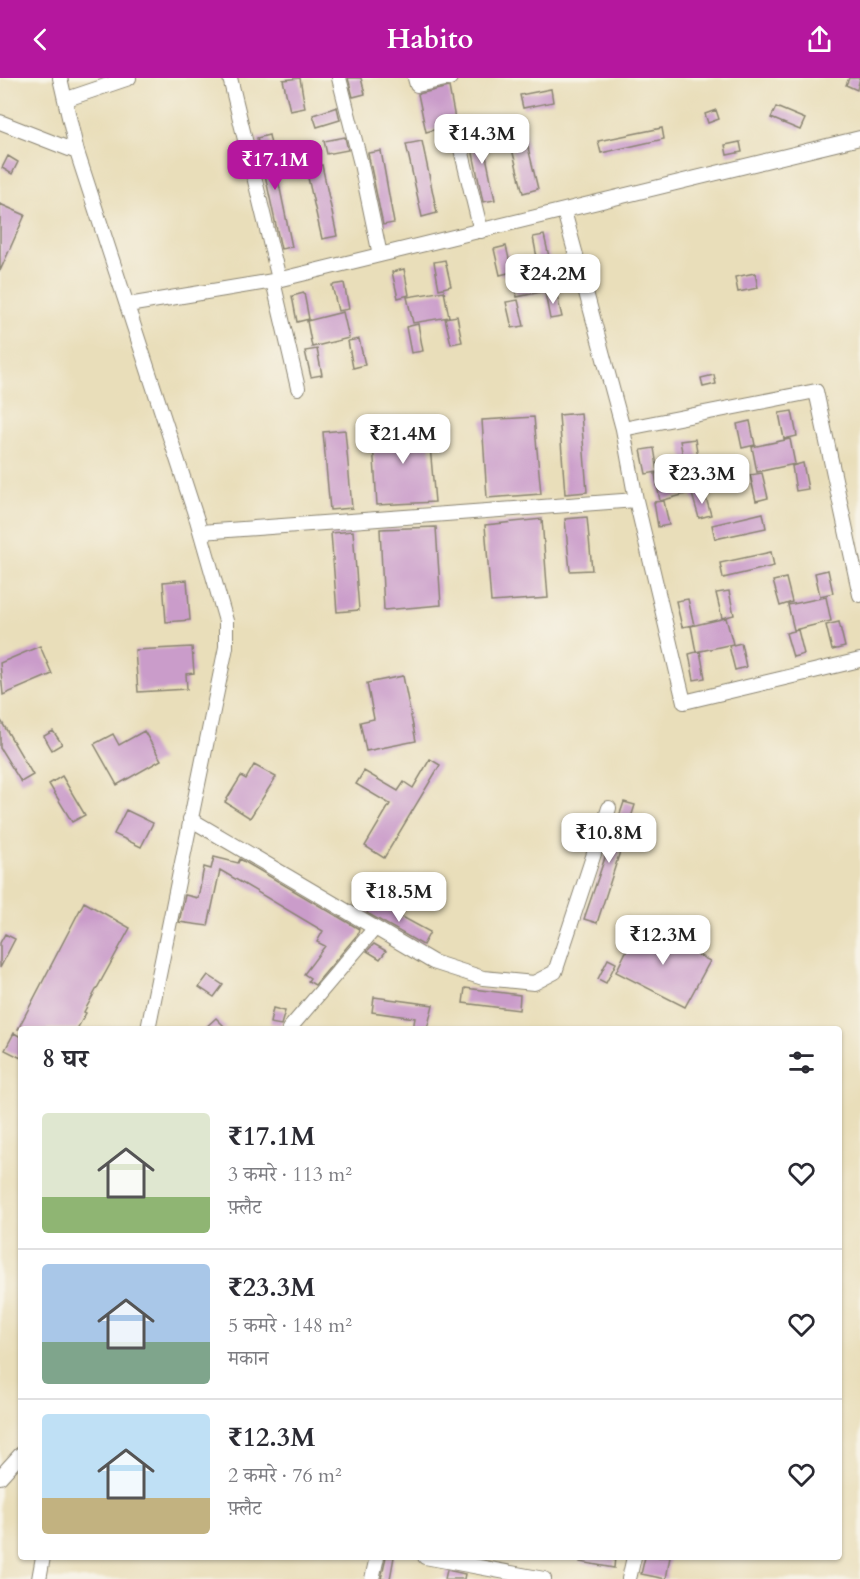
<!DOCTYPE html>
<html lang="hi">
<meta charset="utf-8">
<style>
body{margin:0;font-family:Cardo,"Noto Serif Devanagari",serif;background:#f2f2f3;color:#2b2b33;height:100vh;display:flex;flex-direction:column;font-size:22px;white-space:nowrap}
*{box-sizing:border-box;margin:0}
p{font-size:20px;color:#7c7c81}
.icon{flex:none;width:33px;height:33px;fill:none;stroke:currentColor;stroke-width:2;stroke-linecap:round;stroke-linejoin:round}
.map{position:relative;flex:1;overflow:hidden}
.side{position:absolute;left:18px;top:948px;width:824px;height:534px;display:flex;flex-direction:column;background:#fff;border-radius:6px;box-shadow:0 2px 4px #0004}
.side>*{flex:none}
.price{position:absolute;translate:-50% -51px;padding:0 14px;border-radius:12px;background:#fff;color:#222;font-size:20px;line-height:39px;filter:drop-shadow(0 2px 3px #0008)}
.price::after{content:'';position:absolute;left:50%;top:36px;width:18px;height:14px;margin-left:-9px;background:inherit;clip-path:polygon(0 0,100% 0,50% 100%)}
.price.selected{background:#b5179e;color:#fff}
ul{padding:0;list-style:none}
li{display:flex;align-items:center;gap:18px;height:150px;padding:0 24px}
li+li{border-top:2px solid #e1e1e2}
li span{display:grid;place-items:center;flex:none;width:168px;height:120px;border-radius:6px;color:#555}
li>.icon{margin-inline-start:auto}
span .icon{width:72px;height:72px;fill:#fffc;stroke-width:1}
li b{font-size:26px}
h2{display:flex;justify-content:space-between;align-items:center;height:72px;padding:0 24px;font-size:26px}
header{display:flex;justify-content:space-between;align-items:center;height:78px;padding:0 24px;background:#b5179e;color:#fff;font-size:27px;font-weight:800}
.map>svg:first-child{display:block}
</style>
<header><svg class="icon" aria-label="back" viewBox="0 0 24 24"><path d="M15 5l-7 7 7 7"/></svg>Habito<svg class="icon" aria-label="share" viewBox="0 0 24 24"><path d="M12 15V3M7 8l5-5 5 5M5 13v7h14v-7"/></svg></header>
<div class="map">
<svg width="860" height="1501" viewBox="0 0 860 1501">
<rect width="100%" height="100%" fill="#f7f3e8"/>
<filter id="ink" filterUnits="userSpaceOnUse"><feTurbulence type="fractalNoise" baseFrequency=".0167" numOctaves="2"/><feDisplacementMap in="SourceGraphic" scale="12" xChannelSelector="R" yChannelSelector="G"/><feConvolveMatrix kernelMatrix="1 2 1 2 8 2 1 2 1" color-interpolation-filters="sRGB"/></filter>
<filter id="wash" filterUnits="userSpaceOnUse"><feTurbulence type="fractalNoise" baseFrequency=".008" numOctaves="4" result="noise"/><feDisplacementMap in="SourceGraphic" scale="24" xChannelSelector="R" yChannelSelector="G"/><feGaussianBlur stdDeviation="1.35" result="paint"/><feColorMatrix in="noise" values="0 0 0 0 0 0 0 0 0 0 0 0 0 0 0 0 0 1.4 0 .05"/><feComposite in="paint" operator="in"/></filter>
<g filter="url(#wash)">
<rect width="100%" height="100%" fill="#e9deba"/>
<g id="blocks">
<path fill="#ca9cca" d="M300,0L305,30L290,33L283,2Z
M348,0H361L365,16L353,19Z
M849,0H860L857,12L846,7Z
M449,9L456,46L426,54L418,16Z
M551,11L553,24L523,30L520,17Z
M337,29L340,42L317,49L313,37Z
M776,29L805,41L800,52L771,40Z
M716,32L719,41L708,45L705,36Z
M521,40L538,111L523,115L505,43Z
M480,49L495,122L483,124L468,51Z
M662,50L664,61L601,75L598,63Z
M269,57L292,169L281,171L257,60Z
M345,59L348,72L327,76L324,63Z
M422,63L437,135L422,139L406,66Z
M740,64L742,74L727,77L725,67Z
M381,73L394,145L383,147L368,75Z
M8,78L18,84L12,96L2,90Z
M322,87L337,158L322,161L306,91Z
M0,126L25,137L0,193Z
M544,157L550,183L538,185L533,159Z
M506,168L512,194L500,197L494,171Z
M445,182L451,208L439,211L434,184Z
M544,186L550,212L517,219L512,193Z
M404,191L409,217L398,220L392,194Z
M755,195L758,210L738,214L735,199Z
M344,205L349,231L338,233L332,207Z
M444,213L449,239L413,245L407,219Z
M556,213L562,239L550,241L545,215Z
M304,215L309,241L297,244L292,218Z
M518,222L524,248L512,250L506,224Z
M343,234L349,260L312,269L307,243Z
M457,238L462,264L451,266L445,240Z
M418,246L423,273L411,275L406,249Z
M359,261L365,287L353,290L348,263Z
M317,271L322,297L311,299L305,273Z
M714,297L716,306L703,309L701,300Z
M792,333L797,358L784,361L779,335Z
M581,335L587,414L565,416L559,337Z
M534,339L541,416L487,420L482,342Z
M750,343L755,367L742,370L737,346Z
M428,346L435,424L377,427L372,350Z
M345,352L352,430L330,432L323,354Z
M695,361L699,386L685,389L680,363Z
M790,361L795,386L757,394L752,369Z
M654,370L658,394L646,396L641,372Z
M803,385L808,411L796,413L792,388Z
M691,388L697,413L660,423L655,396Z
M762,395L768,420L756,423L750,397Z
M704,413L711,437L699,440L692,416Z
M664,423L669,447L658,449L654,424Z
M763,435L766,450L715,461L712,447Z
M587,439L592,492L570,493L565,441Z
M542,441L548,520L491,524L485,447Z
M436,449L441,527L384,532L380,451Z
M353,453L359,532L337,534L331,455Z
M771,474L774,488L723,500L720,485Z
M828,492L833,515L820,518L815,495Z
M786,500L792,524L780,528L773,503Z
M187,502L190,542L166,544L163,504Z
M729,513L734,537L722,540L716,515Z
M826,519L831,543L794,552L788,527Z
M688,521L694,547L682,549L676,523Z
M726,540L733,566L696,574L691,548Z
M839,544L845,569L832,572L826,547Z
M798,552L804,576L793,579L786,555Z
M741,565L746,589L735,592L729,568Z
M40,568L52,596L3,617L0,585Z
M192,569L194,595L186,596L187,611L138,614L135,572Z
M700,573L705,600L694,602L689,576Z
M403,598L416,663L366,673L360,644L374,641L367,605Z
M0,641L33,697L21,704L0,670Z
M53,653L62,666L52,672L44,658Z
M144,653L161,682L117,707L94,666L113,656L119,667Z
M430,681L440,687L384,780L365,768L390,726L356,706L364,693L398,713L404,704L413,710Z
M254,687L276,699L250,740L225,724L241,698L246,701Z
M62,698L85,737L72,744L49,706Z
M624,724L635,727L597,845L584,841Z
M126,732L153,745L141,769L114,756Z
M214,779L238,785L240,781L359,851L358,856L315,907L308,903L310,900L304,896L325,868L317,864L323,853L220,792L208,848L179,844L185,817L198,820L204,789L211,791Z
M373,823L430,854L423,867L367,835Z
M84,824L130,850L84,934L86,935L77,951H18Z
M639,847L710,883L685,929L616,894Z
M5,856L15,861L0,890V865Z
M374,866L386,873L380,881L367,873Z
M608,881L616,885L606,905L598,901Z
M208,897L223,907L214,919L199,909Z
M465,910L520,917L519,932L463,925Z
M374,919L433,927L427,951H413L415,940L372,934Z
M273,930L285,933L281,947L270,945Z
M216,940L227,951H204Z
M14,955L21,959V980L5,972Z
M386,1479H394L390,1501H381Z
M581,1479H615L614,1490L580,1484Z
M645,1479H670L666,1501L641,1496Z
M447,1492L465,1496L464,1501H445Z"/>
</g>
</g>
<g filter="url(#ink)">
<use href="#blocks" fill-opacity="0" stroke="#8a8472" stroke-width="1.5"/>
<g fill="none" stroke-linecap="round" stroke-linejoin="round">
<defs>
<path id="minor" d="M60,0L77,74L197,442L226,543V569L148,951
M230,0L279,201
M339,0L361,86L380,177
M415,0L417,7L450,0
M67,21L129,0
M0,44L77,74
M459,63L481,153
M564,133L623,351L636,422L684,624L860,582
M273,203L298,310
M128,227L273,203L860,60
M623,351L816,313L860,517
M201,454L636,422
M190,741L433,884L483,900L534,905L555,894L609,730
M289,951L375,850
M0,1399L21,1376
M425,1479L544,1501
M39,1501L43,1479
M372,1501L377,1479
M629,1501L634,1479"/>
</defs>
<use href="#minor" stroke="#8a8472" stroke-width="16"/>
<use href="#minor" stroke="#fff" stroke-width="14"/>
</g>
</g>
</svg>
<b class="price" style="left:482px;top:87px">₹14.3M</b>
<b class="price selected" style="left:275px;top:113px">₹17.1M</b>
<b class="price" style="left:553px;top:227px">₹24.2M</b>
<b class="price" style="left:403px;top:387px">₹21.4M</b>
<b class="price" style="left:702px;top:427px">₹23.3M</b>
<b class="price" style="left:609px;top:786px">₹10.8M</b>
<b class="price" style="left:399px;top:845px">₹18.5M</b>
<b class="price" style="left:663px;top:888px">₹12.3M</b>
<section class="side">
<h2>8 घर<svg class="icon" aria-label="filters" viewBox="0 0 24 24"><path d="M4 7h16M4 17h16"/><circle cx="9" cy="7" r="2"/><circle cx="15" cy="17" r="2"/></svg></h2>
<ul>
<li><span style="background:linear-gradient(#dfe7d0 70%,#8fb573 0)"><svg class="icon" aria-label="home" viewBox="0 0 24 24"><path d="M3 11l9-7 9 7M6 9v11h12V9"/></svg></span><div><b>₹17.1M</b><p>3 कमरे · 113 m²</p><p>फ़्लैट</p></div><svg class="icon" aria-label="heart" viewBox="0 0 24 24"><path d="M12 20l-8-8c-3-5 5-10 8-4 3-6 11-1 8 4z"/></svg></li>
<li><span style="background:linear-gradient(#a9c7e8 65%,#7fa58c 0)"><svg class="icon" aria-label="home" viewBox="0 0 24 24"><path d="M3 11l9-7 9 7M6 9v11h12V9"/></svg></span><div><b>₹23.3M</b><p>5 कमरे · 148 m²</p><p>मकान</p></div><svg class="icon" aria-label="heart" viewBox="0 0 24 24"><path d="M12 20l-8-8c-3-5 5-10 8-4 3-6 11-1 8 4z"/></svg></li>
<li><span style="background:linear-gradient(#bfe0f5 70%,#c2b280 0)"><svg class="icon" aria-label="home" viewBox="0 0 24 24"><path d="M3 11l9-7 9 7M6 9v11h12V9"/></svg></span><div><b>₹12.3M</b><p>2 कमरे · 76 m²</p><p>फ़्लैट</p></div><svg class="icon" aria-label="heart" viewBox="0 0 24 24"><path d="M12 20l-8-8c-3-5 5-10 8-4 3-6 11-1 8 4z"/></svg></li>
</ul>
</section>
</div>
